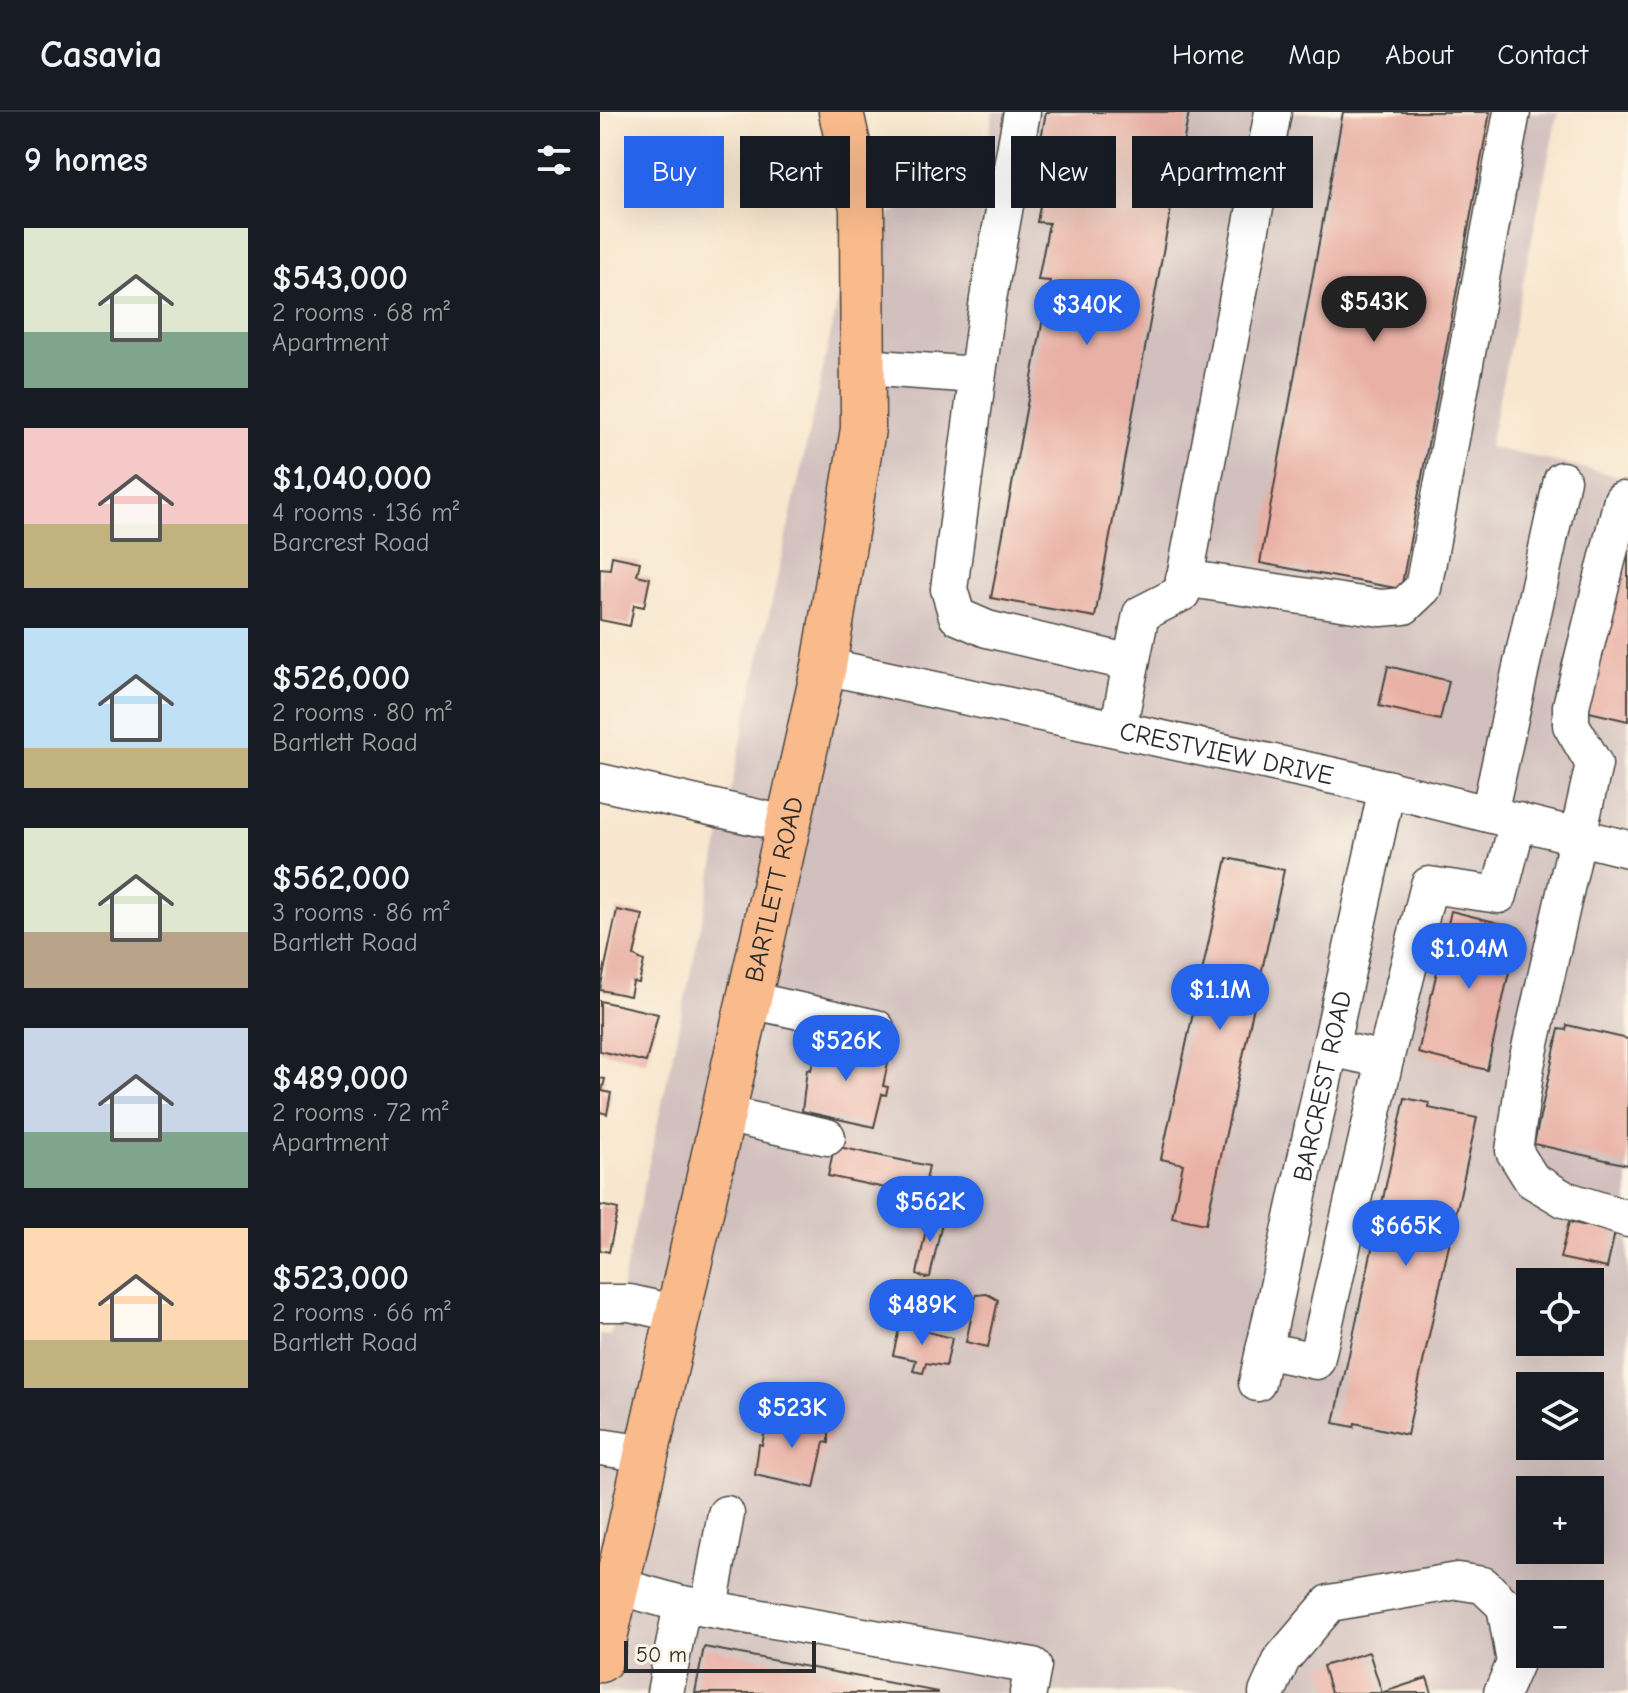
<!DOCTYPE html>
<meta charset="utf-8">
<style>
body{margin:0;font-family:"Comic Neue",sans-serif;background:#242831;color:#f1f3f6;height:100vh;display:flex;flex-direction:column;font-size:30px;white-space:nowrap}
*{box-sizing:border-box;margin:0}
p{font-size:26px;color:#9ea1a6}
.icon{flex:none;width:44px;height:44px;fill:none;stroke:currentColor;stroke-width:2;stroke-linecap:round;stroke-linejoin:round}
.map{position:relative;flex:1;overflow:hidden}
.sheet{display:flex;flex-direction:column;background:#171b24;width:600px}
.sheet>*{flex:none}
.guide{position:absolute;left:24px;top:24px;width:760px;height:72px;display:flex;gap:16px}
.buttons{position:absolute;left:916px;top:1156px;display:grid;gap:16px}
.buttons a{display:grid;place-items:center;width:88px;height:88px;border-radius:0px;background:#171b24;box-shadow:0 8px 32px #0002;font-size:40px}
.scale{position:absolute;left:24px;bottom:20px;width:192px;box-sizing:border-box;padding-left:8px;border:4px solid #2b2b2b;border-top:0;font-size:22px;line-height:28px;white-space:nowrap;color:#2b2b2b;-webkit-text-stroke:6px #fcf5e5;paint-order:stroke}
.price{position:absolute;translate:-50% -68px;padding:0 18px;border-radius:28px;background:#2563eb;color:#fff;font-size:26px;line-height:52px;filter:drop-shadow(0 2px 4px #0008)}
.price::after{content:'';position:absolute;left:50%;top:48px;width:24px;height:18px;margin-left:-12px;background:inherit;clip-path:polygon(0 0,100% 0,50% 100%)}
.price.on{background:#222;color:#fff}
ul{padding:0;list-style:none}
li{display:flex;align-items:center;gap:24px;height:200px;padding:0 24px}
li span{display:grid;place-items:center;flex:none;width:224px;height:160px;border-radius:0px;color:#555}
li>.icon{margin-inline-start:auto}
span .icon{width:96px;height:96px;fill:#fffc;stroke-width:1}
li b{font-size:34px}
h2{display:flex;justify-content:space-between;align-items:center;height:96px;padding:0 24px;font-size:34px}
.pill{padding:0 28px;border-radius:0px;background:#171b24;box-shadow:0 8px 32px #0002;font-size:28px;line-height:72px}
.pill.on{background:#2563eb;color:#fff}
header{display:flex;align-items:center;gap:48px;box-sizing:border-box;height:112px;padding:0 40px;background:#171b24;border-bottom:2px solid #363941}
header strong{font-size:38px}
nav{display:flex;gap:44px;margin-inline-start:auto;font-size:28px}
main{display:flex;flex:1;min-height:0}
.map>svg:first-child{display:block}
</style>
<header>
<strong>Casavia</strong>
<nav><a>Home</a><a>Map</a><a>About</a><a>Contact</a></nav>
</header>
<main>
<section class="sheet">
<h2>9 homes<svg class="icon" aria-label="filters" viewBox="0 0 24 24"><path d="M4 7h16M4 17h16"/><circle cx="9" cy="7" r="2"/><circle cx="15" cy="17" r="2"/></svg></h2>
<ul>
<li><span style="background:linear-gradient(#dfe7d0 65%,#7fa58c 0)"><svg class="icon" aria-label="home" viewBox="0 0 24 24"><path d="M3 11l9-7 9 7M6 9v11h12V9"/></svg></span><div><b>$543,000</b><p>2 rooms · 68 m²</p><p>Apartment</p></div></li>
<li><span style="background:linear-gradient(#f6c9c9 60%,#c2b280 0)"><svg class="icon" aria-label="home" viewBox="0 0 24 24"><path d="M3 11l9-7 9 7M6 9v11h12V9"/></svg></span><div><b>$1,040,000</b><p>4 rooms · 136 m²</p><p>Barcrest Road</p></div></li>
<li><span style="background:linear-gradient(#bfe0f5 75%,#c2b280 0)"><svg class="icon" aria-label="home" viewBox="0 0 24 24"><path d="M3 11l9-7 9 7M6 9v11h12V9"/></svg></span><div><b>$526,000</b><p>2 rooms · 80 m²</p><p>Bartlett Road</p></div></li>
<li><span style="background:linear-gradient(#dfe7d0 65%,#b9a48a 0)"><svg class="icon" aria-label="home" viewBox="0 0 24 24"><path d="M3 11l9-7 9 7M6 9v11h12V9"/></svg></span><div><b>$562,000</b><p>3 rooms · 86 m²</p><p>Bartlett Road</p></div></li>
<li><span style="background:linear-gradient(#c9d6e8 65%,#7fa58c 0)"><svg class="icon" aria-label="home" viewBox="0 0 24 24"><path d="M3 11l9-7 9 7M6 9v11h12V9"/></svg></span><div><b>$489,000</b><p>2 rooms · 72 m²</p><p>Apartment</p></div></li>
<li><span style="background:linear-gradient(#ffd9b3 70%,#c2b280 0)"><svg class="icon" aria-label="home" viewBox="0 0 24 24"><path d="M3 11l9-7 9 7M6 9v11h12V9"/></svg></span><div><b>$523,000</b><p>2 rooms · 66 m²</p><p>Bartlett Road</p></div></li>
</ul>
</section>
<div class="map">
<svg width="1028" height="1581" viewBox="0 0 1028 1581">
<rect width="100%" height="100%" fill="#fcf5e5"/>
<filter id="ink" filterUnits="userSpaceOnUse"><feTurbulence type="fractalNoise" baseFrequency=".0125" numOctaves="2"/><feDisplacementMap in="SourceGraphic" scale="16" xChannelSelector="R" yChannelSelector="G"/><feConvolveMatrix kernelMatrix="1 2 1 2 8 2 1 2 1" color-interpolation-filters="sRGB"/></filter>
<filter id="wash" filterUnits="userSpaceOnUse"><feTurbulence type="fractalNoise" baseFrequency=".006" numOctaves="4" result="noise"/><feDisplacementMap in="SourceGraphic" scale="32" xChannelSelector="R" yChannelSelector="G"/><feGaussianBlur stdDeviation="1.8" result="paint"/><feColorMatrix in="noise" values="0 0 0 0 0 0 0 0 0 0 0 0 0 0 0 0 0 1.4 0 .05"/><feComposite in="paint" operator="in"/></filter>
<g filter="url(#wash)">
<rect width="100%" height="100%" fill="#f8e6ce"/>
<path fill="#d1c0bd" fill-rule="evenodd" d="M393,0H958L889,335L1028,366V1581H0V1223L11,1224L252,124L385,50ZM930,1170H990V1230H930ZM930,1274H990V1334H930ZM930,1378H990V1438H930ZM930,1482H990V1542H930Z"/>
<g id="blocks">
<path fill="#e9b0a5" d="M446,0H589L495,505L391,486L450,169L438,168L449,111L437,110L448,50L437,48Z
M743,0H890L801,477L660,451Z
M1023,438L1028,439V609L985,599Z
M12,444L40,450L37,463L50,466L44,495L34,493L30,514L0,508V456L10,457Z
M788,554L849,569L840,608L779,594Z
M627,746L684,758L606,1112L572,1105L583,1052L561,1047Z
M17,798L43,803L34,844L44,849L39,871L33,870L30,884L0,878Z
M851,799L919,816L887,958L818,941Z
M0,889L58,902L46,950L0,939Z
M967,913L1028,927V1053L934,1032L959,917L966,918Z
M229,928L290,941L283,974L288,975L286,983L282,982L274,1015L202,999L207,957L211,958L216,934L227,936Z
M0,966L5,967L2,979L11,981L7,1002L0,1000Z
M805,986L829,991V996L877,1006L807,1323L755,1311L754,1315L734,1311Z
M234,1034L329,1054L323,1084L228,1064Z
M0,1093L18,1097L9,1140L0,1138Z
M330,1098L344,1101L330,1165L325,1166L317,1162Z
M969,1110L1015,1120L1007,1156L960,1146Z
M387,1182L398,1188L388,1235L366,1230L376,1183Z
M300,1213L352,1226L346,1254L326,1251L323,1261L313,1259L316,1248L293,1243Z
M169,1301L229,1313V1331L224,1330L214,1376L155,1363L159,1332L162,1333Z
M104,1535L338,1580V1581H95Z
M769,1540L782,1581H731L723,1554Z
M827,1566L832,1581H784V1580Z"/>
</g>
</g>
<g filter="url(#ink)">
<use href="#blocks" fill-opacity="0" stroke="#4a4743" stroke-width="2"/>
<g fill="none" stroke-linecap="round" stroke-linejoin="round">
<defs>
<g id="minor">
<path d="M422,0L388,187L349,477L357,504L387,517L531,551"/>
<path d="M263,255L377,263"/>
<path d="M1028,390L1022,388L971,594V613L994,652L926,954L914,1039L932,1068L964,1087L1028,1107"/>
<path d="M584,466L781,496L804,494L823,476L912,0"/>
<path id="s1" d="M224,554L748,667L1028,737"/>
<path d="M518,617L541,502L582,481L673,0"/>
<path d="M0,670L190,713"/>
<path d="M889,702L962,368"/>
<path d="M150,888L276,916"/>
<path d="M785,948L829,773L899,783L918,709"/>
<path d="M124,1002L227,1025"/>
<path d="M0,1191H30L78,1202"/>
<path d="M664,1238L716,1249L785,948L730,936"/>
<path id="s2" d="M657,1271L787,676"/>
<path d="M0,1335L47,1342"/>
<path d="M17,1474L82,1492L433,1554L428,1581"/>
<path d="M109,1495L126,1402"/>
<path d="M65,1581L82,1492"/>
<path d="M667,1581L682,1547L730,1491L857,1469L883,1473L905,1494L915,1551L902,1581"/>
</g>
<g id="major">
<path id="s3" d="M0,1548L224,554L263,317L262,96L241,0"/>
</g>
</defs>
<use href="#minor" stroke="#4a4743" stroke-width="39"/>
<use href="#major" stroke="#4a4743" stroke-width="47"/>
<use href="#minor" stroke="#fff" stroke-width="36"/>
<use href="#major" stroke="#fabb8c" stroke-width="44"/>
</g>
</g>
<g text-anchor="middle" stroke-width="6" stroke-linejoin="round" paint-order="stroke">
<g font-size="26" fill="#2b2b2b" stroke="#fcf5e5">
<text dy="9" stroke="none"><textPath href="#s1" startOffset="412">CRESTVIEW DRIVE</textPath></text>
<text dy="9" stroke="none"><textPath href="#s3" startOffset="790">BARTLETT ROAD</textPath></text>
<text dy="9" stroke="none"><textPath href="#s2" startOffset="304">BARCREST ROAD</textPath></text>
</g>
</g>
</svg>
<div class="buttons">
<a><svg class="icon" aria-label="locate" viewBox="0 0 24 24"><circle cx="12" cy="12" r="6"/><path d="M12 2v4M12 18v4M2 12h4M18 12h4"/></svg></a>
<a><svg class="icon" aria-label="layers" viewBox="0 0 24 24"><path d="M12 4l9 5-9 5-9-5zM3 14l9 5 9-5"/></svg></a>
<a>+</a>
<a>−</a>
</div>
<div class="scale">50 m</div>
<b class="price on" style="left:774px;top:232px">$543K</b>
<b class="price" style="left:487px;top:235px">$340K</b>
<b class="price" style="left:869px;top:879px">$1.04M</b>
<b class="price" style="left:620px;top:920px">$1.1M</b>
<b class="price" style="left:246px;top:971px">$526K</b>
<b class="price" style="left:330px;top:1132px">$562K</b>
<b class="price" style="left:806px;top:1156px">$665K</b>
<b class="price" style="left:322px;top:1235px">$489K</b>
<b class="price" style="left:192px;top:1338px">$523K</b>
<div class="guide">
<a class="pill on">Buy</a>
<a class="pill">Rent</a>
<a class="pill">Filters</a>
<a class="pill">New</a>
<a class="pill">Apartment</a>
</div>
</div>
</main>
